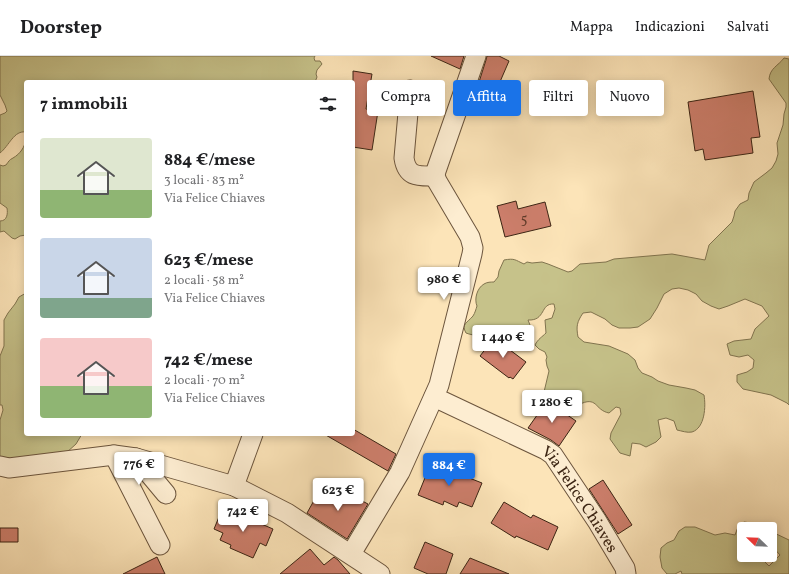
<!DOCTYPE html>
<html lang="it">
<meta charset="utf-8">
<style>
body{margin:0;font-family:Vollkorn,serif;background:#f2f2f2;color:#202124;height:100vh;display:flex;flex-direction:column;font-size:15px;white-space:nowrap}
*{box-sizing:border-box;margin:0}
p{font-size:13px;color:#757577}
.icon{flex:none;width:22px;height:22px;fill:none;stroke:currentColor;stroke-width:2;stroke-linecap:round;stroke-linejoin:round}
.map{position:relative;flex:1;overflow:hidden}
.details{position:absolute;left:24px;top:24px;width:331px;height:356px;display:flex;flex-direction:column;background:#fff;border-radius:4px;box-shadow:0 2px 10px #0003}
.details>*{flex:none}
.hud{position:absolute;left:367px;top:24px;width:362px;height:36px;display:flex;gap:8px}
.needle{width:26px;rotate:293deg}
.controls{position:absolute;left:737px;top:466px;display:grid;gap:8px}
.controls a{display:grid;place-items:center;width:40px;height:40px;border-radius:4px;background:#fff;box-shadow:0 2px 10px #0003;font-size:20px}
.price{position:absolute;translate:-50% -34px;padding:0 9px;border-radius:4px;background:#fff;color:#222;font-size:13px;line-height:26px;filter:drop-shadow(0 1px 2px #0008)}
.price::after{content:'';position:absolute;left:50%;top:24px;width:12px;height:9px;margin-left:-6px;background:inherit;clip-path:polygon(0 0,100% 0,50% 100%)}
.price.selected{background:#1a73e8;color:#fff}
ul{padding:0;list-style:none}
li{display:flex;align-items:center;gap:12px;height:100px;padding:0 16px}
li span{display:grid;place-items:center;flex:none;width:112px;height:80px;border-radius:4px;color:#555}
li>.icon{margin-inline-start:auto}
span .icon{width:48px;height:48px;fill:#fffc;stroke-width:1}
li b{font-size:17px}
h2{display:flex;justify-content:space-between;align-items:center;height:48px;padding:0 16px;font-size:17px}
.chip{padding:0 14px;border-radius:4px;background:#fff;box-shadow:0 2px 10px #0003;font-size:14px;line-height:36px}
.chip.selected{background:#1a73e8;color:#fff}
header{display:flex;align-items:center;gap:24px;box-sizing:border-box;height:56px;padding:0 20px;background:#fff;border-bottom:1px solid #e0e0e0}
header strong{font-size:19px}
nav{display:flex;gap:22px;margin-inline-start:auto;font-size:14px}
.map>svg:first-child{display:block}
</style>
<header>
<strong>Doorstep</strong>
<nav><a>Mappa</a><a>Indicazioni</a><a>Salvati</a></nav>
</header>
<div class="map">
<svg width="789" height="518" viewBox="0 0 789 518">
<rect width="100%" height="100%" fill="#fce4b8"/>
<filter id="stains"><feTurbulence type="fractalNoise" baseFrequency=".005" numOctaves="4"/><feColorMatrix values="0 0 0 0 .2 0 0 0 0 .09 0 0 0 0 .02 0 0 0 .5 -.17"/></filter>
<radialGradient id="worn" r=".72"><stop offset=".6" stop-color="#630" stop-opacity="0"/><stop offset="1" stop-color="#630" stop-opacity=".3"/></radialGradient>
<path fill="#c6c28a" stroke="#81744f" d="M0,0H315L314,2L315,5H320L322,8L317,14L316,18L317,21L315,26H26V76C14,74 9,90 0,97V59L5,57L7,55L5,49L0,39Z
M784,2L789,3V349L787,347L771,339L743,333L737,326V319L747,316L753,312L754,304L748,299L739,301L730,299L727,288L734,285L751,283L755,273L769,260L762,250L745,243L728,250L719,253L711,250L702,245L696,238L688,234L679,232L672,233L664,238L657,252L650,263L638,271L630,272H619L612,269L605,263L591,256L583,257C577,266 576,270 578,281L584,286L609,290L628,298L635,304L638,312L642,317L652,321L658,325L669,329L686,332L695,334L704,339C706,350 705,372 692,376C687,377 682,375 677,374L674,365L666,362L658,364L661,381L656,386L646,391L640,388L632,387L630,400L620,397L610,383L611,377L621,358L620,352L616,351L609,357C594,354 598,339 578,349L573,346L564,335C557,334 554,337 547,339L544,336L549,315L547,310L546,304L547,301L545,296L539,293L535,289C538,283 542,281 546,277L545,264L552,262L555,253L554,248C540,247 546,265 528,264L530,269L533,272C531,283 528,282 519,284C514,285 513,285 508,285L503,289L490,278C482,280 474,280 466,277C461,268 467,267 473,260C475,257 476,253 477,250C474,243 477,232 484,228C487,226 491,226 494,226L498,221L499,215L504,204C515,202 515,204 524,208L527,206L532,207L542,206L548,208L568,216L572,215L580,208L606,206L614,203L672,198L705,204L709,189L732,166L734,160L735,155L740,148L748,144L749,137L754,126L766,117L772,112L776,105L778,98L777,87L783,69L784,58L786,51V47L769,23C770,12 778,10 784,2Z
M26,83V179L20,180L15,183L12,182L4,175L0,176V165C7,165 8,158 7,152L0,147V109L3,110L6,109C9,105 9,104 13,102C20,98 25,91 26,83Z
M26,237V378H82L76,388L66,397L16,403H0V364L3,354L2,349H0V300L4,290V264L8,257L15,248L19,241Z
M744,466L751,467L766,473H744V499H758L769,510L780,499L770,488V475L789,484V518H682L681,515L675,518H667L662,512L660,501L661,492L667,487L674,484L679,475L685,471H695L715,479L725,477L735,479L738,471Z"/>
<path fill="#cc7e6b" stroke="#3c2514" d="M431,0H464L460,13Z
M487,0H499L509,5L496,35L479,26L486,4Z
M353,15L372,18L366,53L378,55L372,94L353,91Z
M753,35L760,81L751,82L753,97L705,104L703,93L695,95L688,46Z
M516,145L518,153L545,146L551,170L505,181L497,150Z
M494,282L526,306L513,323L510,321L509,322L480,300Z
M547,345L576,365L559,390L551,384L528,372Z
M353,373L396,398L388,415L324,378H353Z
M431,407L482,427L472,451L459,446L457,451L444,445L443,449L418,439Z
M603,424L632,469L618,478L589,433Z
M321,432L340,444L345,436L368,448L347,483L307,457Z
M504,446L531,462L533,459L558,471L548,494L516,480L515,482L491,467Z
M221,456L234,461L236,457L273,473L266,490L260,487L253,502L230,492L231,489L220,484L223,477L214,473Z
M0,472H18V486H0Z
M425,486L453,498L446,518H428L414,512Z
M310,493L324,509L334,501L338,504L350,518H280Z
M157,501L165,518H123Z
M470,502L509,518H460Z"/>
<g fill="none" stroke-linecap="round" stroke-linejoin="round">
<defs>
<g id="minor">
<path d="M410,34L404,102C407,122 419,120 435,120"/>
<path id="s1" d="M434,341L546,394L553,399L597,465L625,512L626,518"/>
<path d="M114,399L160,489"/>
<path d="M136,402L166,438"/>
<path d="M0,410L9,412L106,400L114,399L136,402L234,430L287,457L380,518"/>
<path d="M234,430L253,378"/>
<path d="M351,498L400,416L439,329L472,198L473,192L470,181L437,125L435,120L436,115L476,0"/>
</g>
</defs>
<use href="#minor" stroke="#6c553d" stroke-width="21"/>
<use href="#minor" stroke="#fdedd1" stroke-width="19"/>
</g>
<g text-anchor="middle" stroke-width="3.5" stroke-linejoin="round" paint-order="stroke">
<g font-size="14" fill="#603b2a">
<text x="524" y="167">5</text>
</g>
<g font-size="16" fill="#3c2514" stroke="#fdedd1">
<text dy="6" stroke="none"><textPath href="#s1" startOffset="184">Via Felice Chiaves</textPath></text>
</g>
</g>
<rect width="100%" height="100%" filter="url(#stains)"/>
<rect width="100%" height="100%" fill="url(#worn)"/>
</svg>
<div class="controls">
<a><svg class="needle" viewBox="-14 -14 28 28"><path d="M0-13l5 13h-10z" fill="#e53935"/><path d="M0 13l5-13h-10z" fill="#757577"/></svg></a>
</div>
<b class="price" style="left:444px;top:245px">980 €</b>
<b class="price" style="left:503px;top:303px">1 440 €</b>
<b class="price" style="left:552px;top:368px">1 280 €</b>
<b class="price" style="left:139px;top:430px">776 €</b>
<b class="price selected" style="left:449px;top:431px">884 €</b>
<b class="price" style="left:338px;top:456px">623 €</b>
<b class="price" style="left:243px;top:477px">742 €</b>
<div class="hud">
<a class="chip">Compra</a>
<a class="chip selected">Affitta</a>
<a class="chip">Filtri</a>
<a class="chip">Nuovo</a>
</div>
<section class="details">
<h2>7 immobili<svg class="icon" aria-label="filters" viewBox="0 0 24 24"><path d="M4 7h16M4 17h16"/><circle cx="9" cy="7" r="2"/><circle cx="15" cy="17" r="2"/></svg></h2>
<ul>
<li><span style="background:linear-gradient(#dfe7d0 65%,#8fb573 0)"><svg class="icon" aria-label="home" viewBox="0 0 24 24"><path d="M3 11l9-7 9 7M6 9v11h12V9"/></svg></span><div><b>884 €/mese</b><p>3 locali · 83 m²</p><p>Via Felice Chiaves</p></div></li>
<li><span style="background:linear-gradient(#c9d6e8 75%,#7fa58c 0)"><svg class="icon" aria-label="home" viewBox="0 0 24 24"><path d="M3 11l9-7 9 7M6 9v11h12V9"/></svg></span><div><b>623 €/mese</b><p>2 locali · 58 m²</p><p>Via Felice Chiaves</p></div></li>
<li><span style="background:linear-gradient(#f6c9c9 60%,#8fb573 0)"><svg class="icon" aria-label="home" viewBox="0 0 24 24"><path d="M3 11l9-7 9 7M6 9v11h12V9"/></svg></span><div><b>742 €/mese</b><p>2 locali · 70 m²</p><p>Via Felice Chiaves</p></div></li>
</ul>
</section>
</div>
